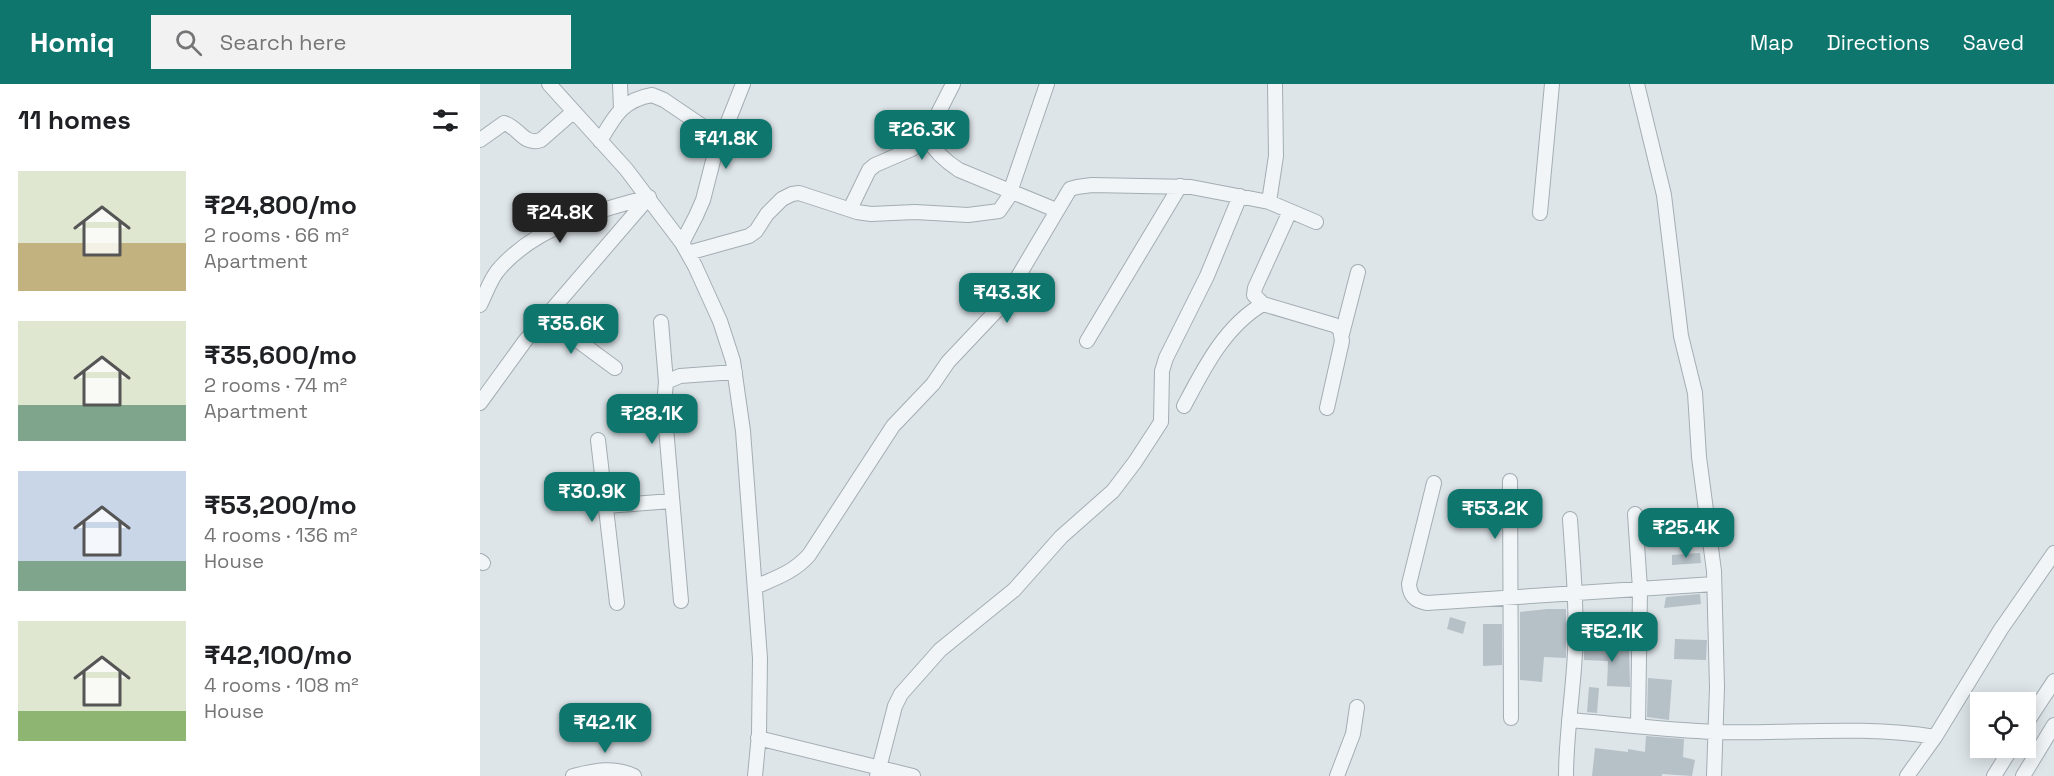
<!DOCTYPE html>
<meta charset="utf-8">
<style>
body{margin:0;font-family:"Space Grotesk",sans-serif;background:#f2f2f2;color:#202124;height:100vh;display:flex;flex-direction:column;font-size:22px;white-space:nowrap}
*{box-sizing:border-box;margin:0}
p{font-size:20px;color:#757577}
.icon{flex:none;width:33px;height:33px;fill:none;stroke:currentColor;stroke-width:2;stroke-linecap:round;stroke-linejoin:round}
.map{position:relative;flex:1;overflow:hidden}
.side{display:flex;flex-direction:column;background:#fff;width:480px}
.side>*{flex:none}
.buttons{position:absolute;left:1490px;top:608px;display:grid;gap:12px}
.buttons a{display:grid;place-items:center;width:66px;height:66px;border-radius:0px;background:#fff;box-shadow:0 3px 15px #0003;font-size:30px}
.price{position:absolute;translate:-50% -51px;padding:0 14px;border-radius:12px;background:#0f766e;color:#fff;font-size:20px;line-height:39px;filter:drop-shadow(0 2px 3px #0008)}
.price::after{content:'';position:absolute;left:50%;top:36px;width:18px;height:14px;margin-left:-9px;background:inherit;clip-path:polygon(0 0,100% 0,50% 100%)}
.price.current{background:#222;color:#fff}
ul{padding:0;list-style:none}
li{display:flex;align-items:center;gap:18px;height:150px;padding:0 18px}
li span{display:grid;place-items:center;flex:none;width:168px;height:120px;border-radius:0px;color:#555}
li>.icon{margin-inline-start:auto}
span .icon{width:72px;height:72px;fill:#fffc;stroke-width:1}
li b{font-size:26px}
h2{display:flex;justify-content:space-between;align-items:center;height:72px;padding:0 18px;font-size:26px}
header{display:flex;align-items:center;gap:36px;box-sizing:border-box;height:84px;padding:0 30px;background:#0f766e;color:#fff}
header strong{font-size:28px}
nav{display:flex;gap:33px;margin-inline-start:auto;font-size:21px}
.search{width:420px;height:54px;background:#f2f2f2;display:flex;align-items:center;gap:15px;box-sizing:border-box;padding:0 21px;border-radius:0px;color:#757577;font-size:22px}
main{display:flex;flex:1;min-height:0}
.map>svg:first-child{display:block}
</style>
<header>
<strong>Homiq</strong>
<div class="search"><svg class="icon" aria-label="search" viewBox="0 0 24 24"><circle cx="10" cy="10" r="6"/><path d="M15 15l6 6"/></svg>Search here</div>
<nav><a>Map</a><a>Directions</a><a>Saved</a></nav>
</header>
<main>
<section class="side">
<h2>11 homes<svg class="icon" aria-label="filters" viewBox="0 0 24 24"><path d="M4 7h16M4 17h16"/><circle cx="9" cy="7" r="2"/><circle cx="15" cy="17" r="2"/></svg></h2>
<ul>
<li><span style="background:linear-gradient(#dfe7d0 60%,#c2b280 0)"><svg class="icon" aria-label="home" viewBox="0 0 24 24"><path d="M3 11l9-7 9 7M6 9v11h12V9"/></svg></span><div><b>₹24,800/mo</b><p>2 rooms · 66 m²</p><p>Apartment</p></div></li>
<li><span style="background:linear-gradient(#dfe7d0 70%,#7fa58c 0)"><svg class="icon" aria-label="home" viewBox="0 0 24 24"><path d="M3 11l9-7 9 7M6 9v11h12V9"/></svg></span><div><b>₹35,600/mo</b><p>2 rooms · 74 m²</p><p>Apartment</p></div></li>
<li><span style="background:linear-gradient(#c9d6e8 75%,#7fa58c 0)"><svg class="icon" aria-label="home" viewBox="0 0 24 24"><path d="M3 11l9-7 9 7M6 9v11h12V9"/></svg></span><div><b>₹53,200/mo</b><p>4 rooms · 136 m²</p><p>House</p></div></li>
<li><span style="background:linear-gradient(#dfe7d0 75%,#8fb573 0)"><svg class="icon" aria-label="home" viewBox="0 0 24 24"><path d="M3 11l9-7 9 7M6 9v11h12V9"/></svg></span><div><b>₹42,100/mo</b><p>4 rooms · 108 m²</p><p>House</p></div></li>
</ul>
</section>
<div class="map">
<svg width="1574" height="692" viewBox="0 0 1574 692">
<rect width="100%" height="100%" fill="#dee5e9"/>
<path fill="#b5c0c7" d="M1220,469L1221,479L1192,481V471Z
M1220,510L1221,520L1184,524L1186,513Z
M1067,525H1086V574L1064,573L1062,598L1040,596V528Z
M970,533L986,538L983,550L967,545Z
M1003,540H1022V581L1003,582Z
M1195,555L1227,556L1226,576L1194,575Z
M1104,559H1114V562L1149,564L1150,603L1127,602L1128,577L1104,576Z
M1168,594L1192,596L1189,636L1167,633Z
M1109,603L1119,604L1117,629L1107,628Z
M1166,652L1204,655L1203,673L1215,676L1212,692L1182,690V692H1112L1115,664L1148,668V665L1165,668Z"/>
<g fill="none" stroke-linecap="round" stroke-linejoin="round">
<defs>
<path id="minor" d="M69,0L146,85L202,159L215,182L240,237L253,277L263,347L280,574L279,650L275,692
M140,0L141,25
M1157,0L1184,111L1201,252L1215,309L1219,373L1234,487L1237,603L1234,692
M446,53C455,68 465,77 479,86L576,126
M0,56L24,39C39,43 43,62 61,56L93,28
M120,57C134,33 142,16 172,11L184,16L240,54
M789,118L796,72L795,0
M370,125L389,86L395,81L432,65L446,53L473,0
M810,127L775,204L774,211L783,220L854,241L860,245L862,257L847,324
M1060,129L1072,0
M202,159L216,132L223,116L234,73L263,0
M208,169L269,152L276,147L287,130L302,115L312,110L319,109L377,128L391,130L435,128L488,131L519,127L528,114L567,0
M0,221C6,209 11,193 20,184C57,142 116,127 169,113
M66,233L135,284
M181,238L186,298
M862,250L878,188
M607,257L700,102
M0,319L45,257L169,113
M704,322C724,284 745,242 783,220
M118,356L137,519
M1030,397L1031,634
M954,399L929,500C930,512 935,517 947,519L1234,500
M126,422L192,417
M1155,430L1160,505L1158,641
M0,477L3,479
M275,503C296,494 314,488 329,471L413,342L453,300L468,278L520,223L590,105L597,103L612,101L711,103L789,118L836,138
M201,517L184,321L186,298L200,292L255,288
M1089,636C1138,640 1187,646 1236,648C1309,650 1382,641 1455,653
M1545,641L1574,597
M278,654L433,692
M93,692C114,687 134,682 154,692
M397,692L415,622L421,610L460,566L534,506L581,453L633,407L655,378L681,338L682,287L686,274L727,192L760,112
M857,692L873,650L877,623
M1086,692C1086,651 1093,610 1095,568C1097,524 1093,480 1090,435
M1427,692L1455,653L1521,545L1574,469
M1514,692L1532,663
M1543,692L1574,641"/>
</defs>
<use href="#minor" stroke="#a3adb4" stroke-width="16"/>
<use href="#minor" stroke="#f1f5f7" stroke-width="14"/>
</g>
</svg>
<div class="buttons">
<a><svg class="icon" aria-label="locate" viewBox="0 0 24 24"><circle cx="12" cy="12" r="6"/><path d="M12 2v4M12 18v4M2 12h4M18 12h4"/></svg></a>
</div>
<b class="price" style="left:442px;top:77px">₹26.3K</b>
<b class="price" style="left:246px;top:86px">₹41.8K</b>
<b class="price current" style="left:80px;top:160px">₹24.8K</b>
<b class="price" style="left:527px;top:240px">₹43.3K</b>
<b class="price" style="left:91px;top:271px">₹35.6K</b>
<b class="price" style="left:172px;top:361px">₹28.1K</b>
<b class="price" style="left:112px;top:439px">₹30.9K</b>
<b class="price" style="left:1015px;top:456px">₹53.2K</b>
<b class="price" style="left:1206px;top:475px">₹25.4K</b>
<b class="price" style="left:1132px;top:579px">₹52.1K</b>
<b class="price" style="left:125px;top:670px">₹42.1K</b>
</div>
</main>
